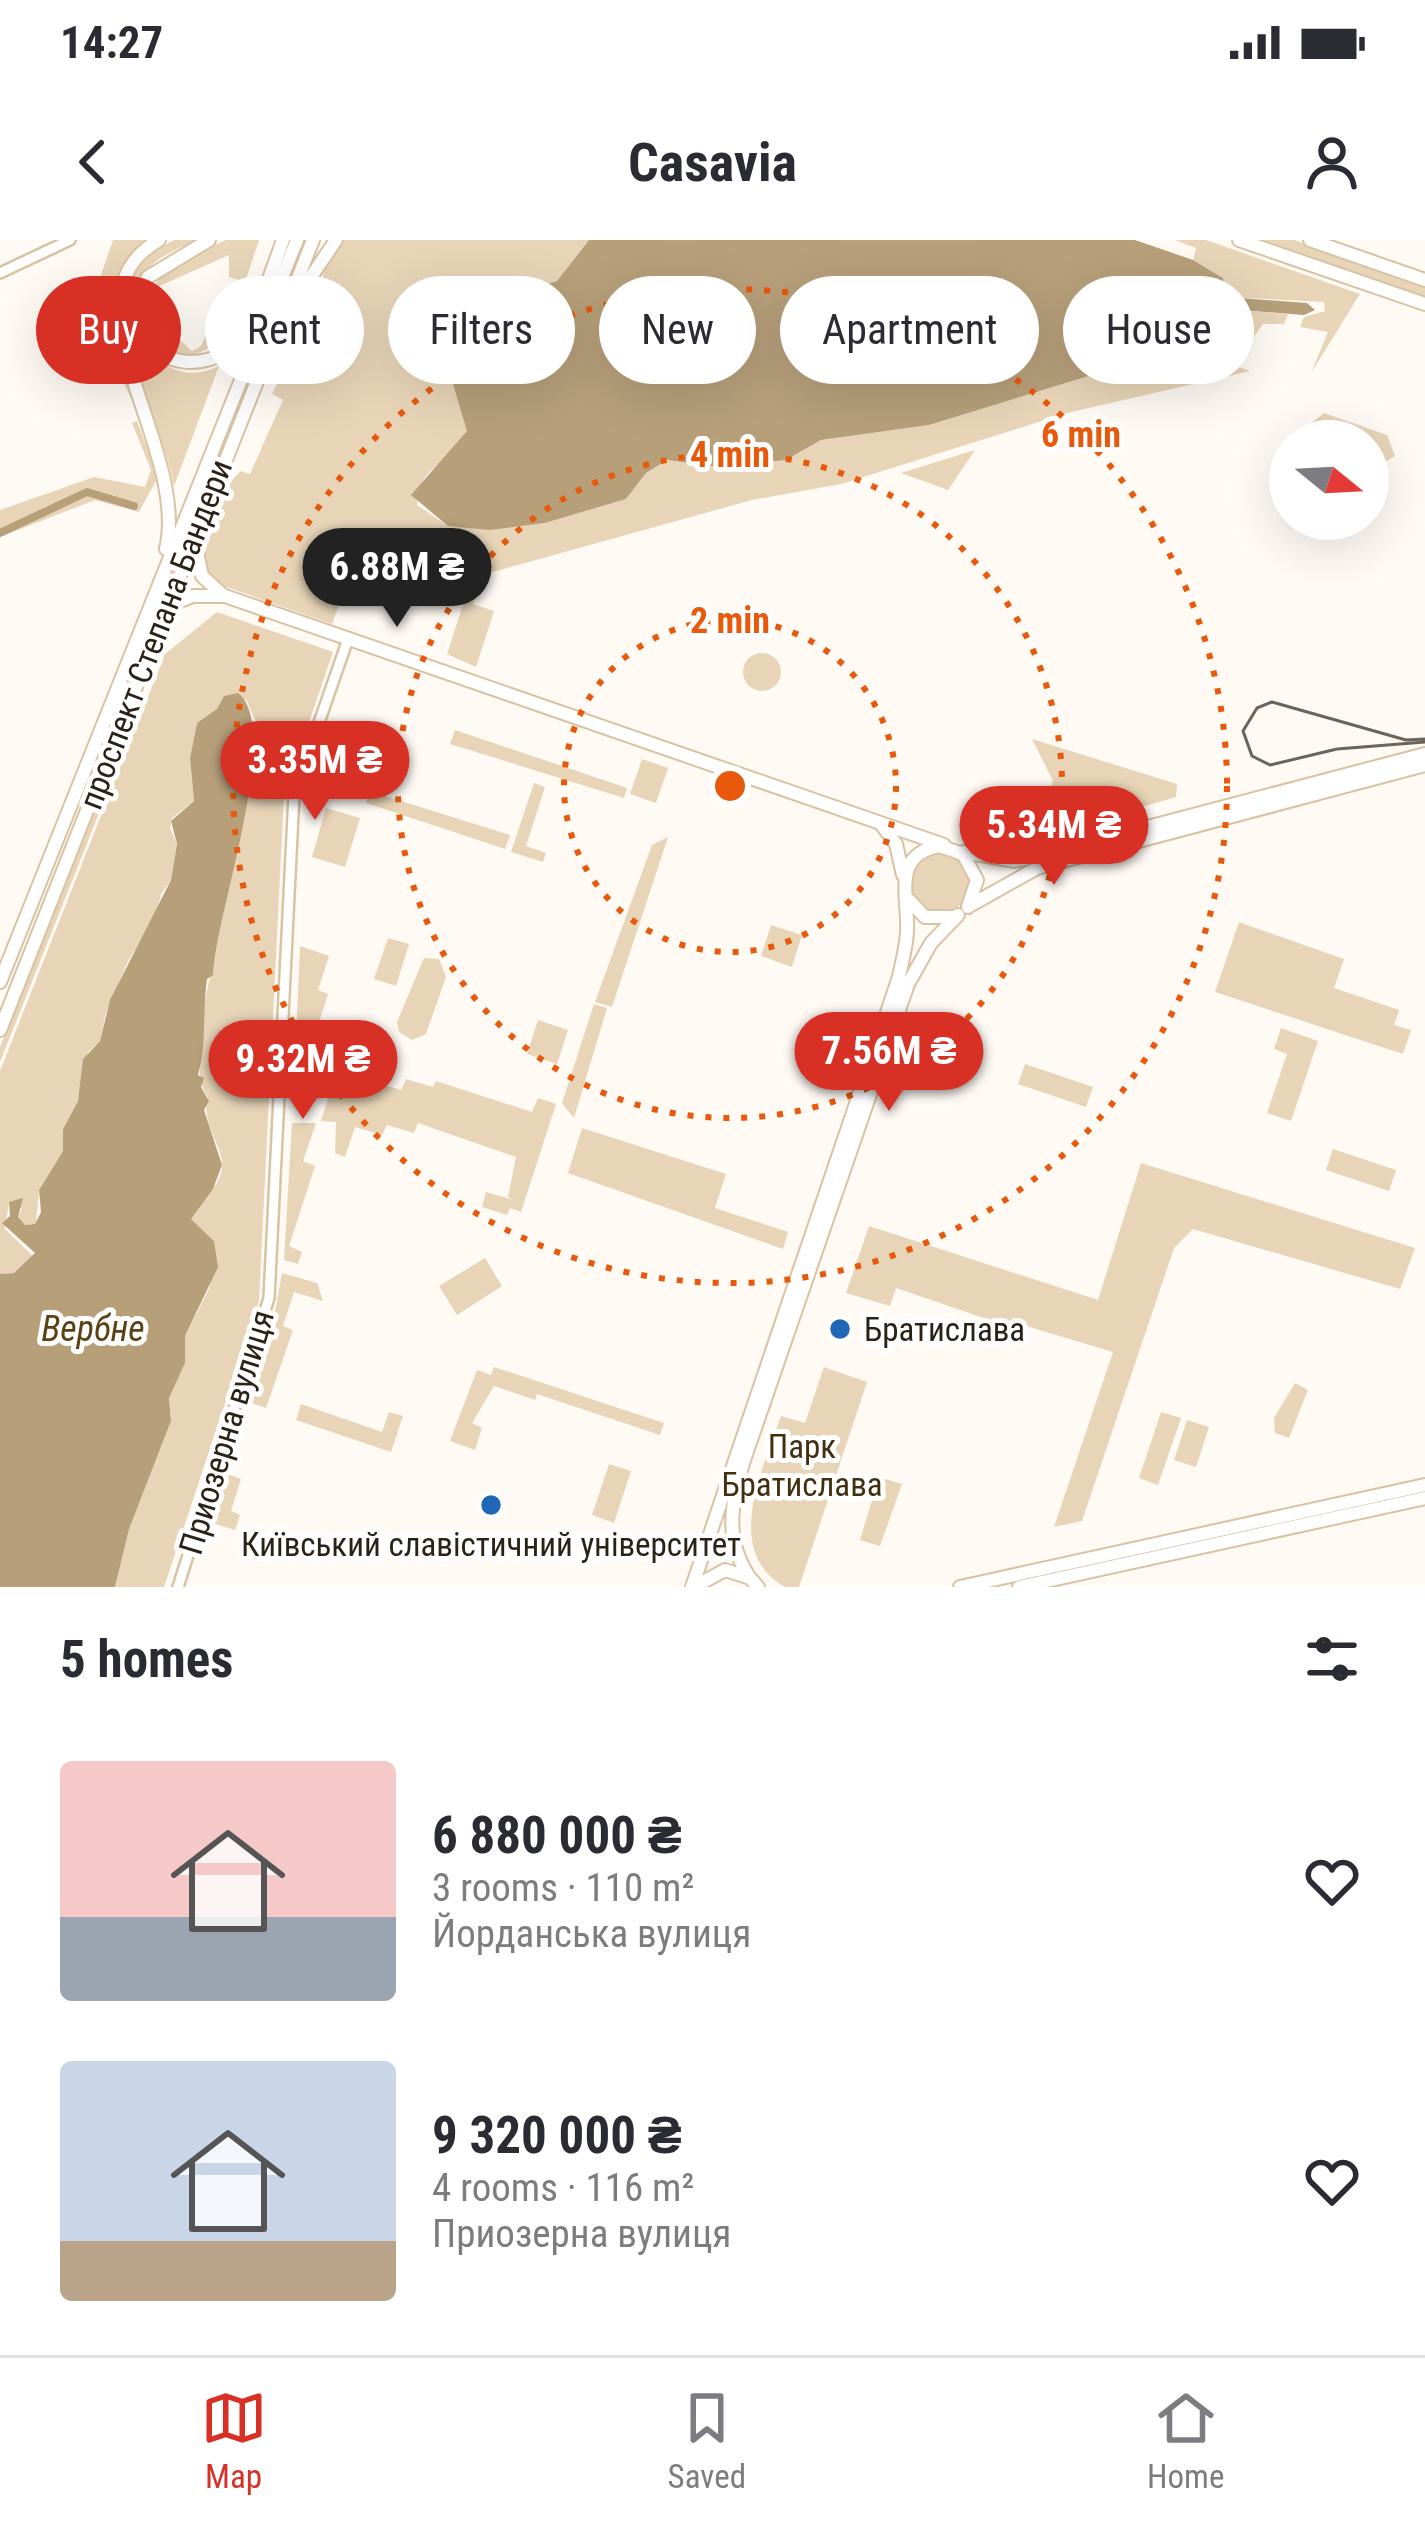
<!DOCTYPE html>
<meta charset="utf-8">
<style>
body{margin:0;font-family:"Roboto Condensed",sans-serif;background:#f2f2f3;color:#2b2b33;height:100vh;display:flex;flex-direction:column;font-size:45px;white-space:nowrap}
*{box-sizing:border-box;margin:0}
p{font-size:39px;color:#7c7c81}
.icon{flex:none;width:66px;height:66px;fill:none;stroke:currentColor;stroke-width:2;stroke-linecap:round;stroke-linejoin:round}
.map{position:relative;height:1347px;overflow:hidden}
.details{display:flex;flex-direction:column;background:#fff;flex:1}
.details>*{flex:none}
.guide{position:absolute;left:36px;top:36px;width:1353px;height:108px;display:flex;gap:24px}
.needle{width:78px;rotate:108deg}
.fabs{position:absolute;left:1269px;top:180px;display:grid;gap:24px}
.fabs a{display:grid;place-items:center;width:120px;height:120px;border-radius:50%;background:#fff;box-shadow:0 12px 48px #0002;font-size:60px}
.price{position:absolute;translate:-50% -102px;padding:0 27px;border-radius:42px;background:#d93025;color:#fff;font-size:39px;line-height:78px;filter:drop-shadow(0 3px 6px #0008)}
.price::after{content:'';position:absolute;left:50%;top:72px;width:36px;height:27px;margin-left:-18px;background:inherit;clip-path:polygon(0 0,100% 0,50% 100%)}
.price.selected{background:#222;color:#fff}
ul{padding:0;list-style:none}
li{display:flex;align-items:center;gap:36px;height:300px;padding:0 60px}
li span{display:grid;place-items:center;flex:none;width:336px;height:240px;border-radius:12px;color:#555}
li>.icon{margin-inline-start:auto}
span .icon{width:144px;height:144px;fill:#fffc;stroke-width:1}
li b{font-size:51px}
h2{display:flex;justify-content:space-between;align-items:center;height:144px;padding:0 60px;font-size:51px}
.chip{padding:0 42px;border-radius:54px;background:#fff;box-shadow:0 12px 48px #0002;font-size:42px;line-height:108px}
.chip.selected{background:#d93025;color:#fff}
.status{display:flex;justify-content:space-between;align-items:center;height:84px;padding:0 60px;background:#fff;direction:ltr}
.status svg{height:33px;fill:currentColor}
header{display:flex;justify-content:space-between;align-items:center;height:156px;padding:0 60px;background:#fff;font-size:54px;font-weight:700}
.tab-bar{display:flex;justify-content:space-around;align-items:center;height:168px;border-top:3px solid #e1e1e2;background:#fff;font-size:33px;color:#7c7c81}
.tab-bar a{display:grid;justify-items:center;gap:6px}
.tab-bar .selected{color:#d93025}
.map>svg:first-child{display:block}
</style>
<div class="status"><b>14:27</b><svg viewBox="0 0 49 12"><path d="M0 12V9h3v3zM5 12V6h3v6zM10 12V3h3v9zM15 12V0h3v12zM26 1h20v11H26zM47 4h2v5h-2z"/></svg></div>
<header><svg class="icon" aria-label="back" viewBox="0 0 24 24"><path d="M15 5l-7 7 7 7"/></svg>Casavia<svg class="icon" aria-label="person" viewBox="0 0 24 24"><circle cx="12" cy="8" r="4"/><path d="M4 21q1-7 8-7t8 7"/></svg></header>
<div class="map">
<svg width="1425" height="1347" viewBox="0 0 1425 1347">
<rect width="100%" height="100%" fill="#fffaf4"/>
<path fill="#e8d5b8" d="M113,0H148C78,55 129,96 132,160L106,106L101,65L93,68L90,55L96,51L100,57L98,44Z
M174,0H196C176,10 151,19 140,39C113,88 166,154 219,126L174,246C161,167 71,51 174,0Z
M226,0H259L245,42L229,37V15L157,47L148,67L151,91C133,36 185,19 226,0Z
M345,0H589L557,41L452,93C441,128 476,173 466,197C453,227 419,220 417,265L448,286L495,289L545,283L626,259L646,233L667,220L720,227L786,220L821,200L929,185L1105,131L1140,114H1187L1224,92L1228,103L1249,71L1288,74L1284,84H1263L1233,125L1250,131L1067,173L841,244L752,260L460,341L358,313L332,384L218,344C186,313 213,257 241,231L250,234L283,160L272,154L319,59L324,29Z
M1175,0H1206L1360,54L1311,133L1328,92L1300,87L1304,77L1325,71L1324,62L1227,57L1223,38L1193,20L1196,8Z
M1263,0H1294L1425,44V56Z
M226,48L242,53L226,100L194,115L172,112V103L180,100L192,111L201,106Z
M1324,173L1387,195L1395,216L1374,228L1368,225V201H1309L1310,184Z
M137,181L158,237L139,272L95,260L0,297V270L94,237L145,247L151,230L132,183Z
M975,210L948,250L901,233Z
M480,342L473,364L494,371L476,427L447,414L470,343Z
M217,372L333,412L284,555L259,1061L164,1347H115L129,1288L171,1181L169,1158L185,1096L209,1049L214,1001L191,979C198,960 225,946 222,921C218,899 201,880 208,857C190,833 209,810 200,784L253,533L256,482L246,459L197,483L190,518L194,561L172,578L170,588L177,604L171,640L161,654L155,679L129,719L106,772L100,801L88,812L78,861L63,889V911L39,950L36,984L25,985L17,979L22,968L9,962L5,989L34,1017L14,1033L0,1034V831L165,414Z
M743 432a19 19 0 1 1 38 0a19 19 0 1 1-38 0Z
M455,490L627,548L624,558L450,504Z
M123,496L129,498L0,822V807Z
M1032,499L1177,544L1176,557L1033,599L1039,562L1045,563L1053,541Z
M642,519L668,528L656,563L630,554Z
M534,543L545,547L526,606L546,613L543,622L511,612Z
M369,551L510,595L505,609L366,563Z
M326,568L360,578L345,627L312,617Z
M668,597L612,767L595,762L652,605Z
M910 643a30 30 0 1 1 60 0a30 30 0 1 1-60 0Z
M1239,682L1344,719L1334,748L1399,770L1394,785L1411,790L1403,814L1215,752Z
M771,685L802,695L792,727L761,716Z
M388,698L409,704L396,746L374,739Z
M300,706L329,716L318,750L328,754L303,833L324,841L320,853L294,842Z
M424,718L439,719L446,737L426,794L412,800L399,792L397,782Z
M594,764L607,768L574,878L562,863Z
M538,780L568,790L557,824L527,814Z
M1281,788L1318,801L1291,881L1267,873L1287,814L1274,809Z
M1025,824L1093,847L1086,867L1018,844Z
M334,839L371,850L374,842L401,850L406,839L433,847L436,841L532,872L538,858L556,864L521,972L510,968L507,975L482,967L486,952L513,960L508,957L516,917L418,883L414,893L387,885L382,895L355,887L345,917L335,913L336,882L321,881Z
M292,883H316L303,921L315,926L289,1006L302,1012L298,1024L284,1020Z
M582,888L726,934L715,968L788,992L783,1009L568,933Z
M1333,909L1396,930L1389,951L1326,930Z
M1141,923L1415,1008L1400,1049L1193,989L1174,1008L1082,1281L1054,1287L1113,1112L1016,1083L1013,1088L896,1048L890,1066L846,1053L869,986L1098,1060Z
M485,1018L502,1046L457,1075L439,1046Z
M282,1033L317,1043L323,1061L294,1052L283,1086L293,1090L266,1168L249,1162L270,1100Z
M494,1127L664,1183L660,1195L537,1154L535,1160L494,1146L472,1183L482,1188L475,1210L450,1201L477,1130L491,1135Z
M824,1127L867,1142L799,1347H785C721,1311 764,1227 781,1176L805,1183Z
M1295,1143L1308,1150L1289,1198L1275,1193L1274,1178Z
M301,1164L382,1192L389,1172L403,1176L391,1212L296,1180Z
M1161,1172L1181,1178L1158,1245L1139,1238Z
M1187,1180L1209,1187L1196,1227L1174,1220Z
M609,1224L631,1231L614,1283L592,1275Z
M227,1234L241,1239L231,1271L240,1275L235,1290L212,1283Z
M879,1237L902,1244L880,1306L860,1300Z"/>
<path fill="#b79f7a" d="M589,0H1135L1193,20L1223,38L1227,57L1307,63L1315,70L1304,75L1228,69L1219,98L1187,114H1140L1105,131L929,185L821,200L786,220L720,227L667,220L646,233L626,259L545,283L490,290L448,286L411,255L467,191L453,144L450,96L464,83L524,61L530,50L557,41Z
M238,453C283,487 215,677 213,735L207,739C202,774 207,805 198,835L204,838L201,847L209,861L204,870L222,925L213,949L191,979L214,1001L218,1027L185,1096V1123L169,1158L171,1181L129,1289L115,1347H0V1034L14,1033L35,1013L2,983L10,976L9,962L23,958L18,977L25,985L35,984L41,972L39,950L63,911V889L78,861L83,819L100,801L110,760L171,640L177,604L171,581L194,561L190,518L197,483L217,469L224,456Z"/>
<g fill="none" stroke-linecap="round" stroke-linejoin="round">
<path stroke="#b79f7a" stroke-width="8" d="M0,293L87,252L134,266"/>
<defs>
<path id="minor" d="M0,33L70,0
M178,1347L269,1058L294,555L348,399"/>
<path id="major" d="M159,0C56,59 190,206 166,309
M209,0L148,37C108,112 200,155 251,90
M1239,0L1425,64
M1310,0L1425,40
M290,68L336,0
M251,89L283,0
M195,303L202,336L224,356
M167,366L193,356H225L944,605
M881,584L896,604L903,635
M964,612L1014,621L1034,617L1425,514
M907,658L925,677H955
M971,665L1037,628L1425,525
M0,742L297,0
M0,790L313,0
M750,1338C724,1300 731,1265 743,1223L908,744L931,703L958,675
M692,1347L898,740C902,724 906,708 907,692C909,657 891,615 939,606L963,614L977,640L968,667
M694,1347L725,1330L750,1338L758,1347
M960,1347L1425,1245
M1019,1347L1425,1258"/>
</defs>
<use href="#minor" stroke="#d8c3a3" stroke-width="14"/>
<use href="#major" stroke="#d8c3a3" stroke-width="16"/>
<use href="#minor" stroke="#fff" stroke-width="9"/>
<use href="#major" stroke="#fff" stroke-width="12"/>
<path stroke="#6c645a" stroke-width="3" d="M1425,499L1406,500L1272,462L1257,468L1243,491L1252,516L1270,525L1337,509L1425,502"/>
</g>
<g fill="none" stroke="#e8590c" stroke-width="6" stroke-dasharray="6 12">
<circle cx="730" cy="546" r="166"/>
<circle cx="730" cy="546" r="332"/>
<circle cx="730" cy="546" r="497"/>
</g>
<g fill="#1f68b8" stroke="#fff" stroke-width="4.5">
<circle cx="840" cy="1089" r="12"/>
<circle cx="491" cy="1265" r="12"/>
</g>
<g text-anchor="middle" stroke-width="10" stroke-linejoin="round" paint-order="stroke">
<g font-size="33" fill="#2a2216" stroke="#fff">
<text transform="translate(155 394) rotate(-69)" y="12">проспект Степана Бандери</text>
<text transform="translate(226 1192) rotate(-73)" y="12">Приозерна вулиця</text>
</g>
<g font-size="33" fill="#2a2216" stroke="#fff" text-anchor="start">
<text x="864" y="1101">Братислава</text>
<text x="491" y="1316" text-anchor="middle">Київський славістичний університет</text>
</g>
<g font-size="33" fill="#412f0f" stroke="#fff">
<text x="802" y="1218">Парк<tspan x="802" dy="38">Братислава</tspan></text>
</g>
<g font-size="36" font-style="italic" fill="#5b4113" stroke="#fff">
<text x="93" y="1101">Вербне</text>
</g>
</g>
<circle cx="730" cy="546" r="18" fill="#e8590c" stroke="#fff" stroke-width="6"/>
<g font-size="36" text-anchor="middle" font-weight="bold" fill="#e8590c" stroke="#fff" stroke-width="10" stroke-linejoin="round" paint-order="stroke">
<text x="1081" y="207">6 min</text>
<text x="730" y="227">4 min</text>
<text x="730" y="393">2 min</text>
</g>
</svg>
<div class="fabs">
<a><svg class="needle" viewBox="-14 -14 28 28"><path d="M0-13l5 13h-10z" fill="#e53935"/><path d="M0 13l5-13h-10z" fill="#7c7c81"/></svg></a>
</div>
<b class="price selected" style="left:397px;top:390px">6.88M ₴</b>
<b class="price" style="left:315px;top:583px">3.35M ₴</b>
<b class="price" style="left:1054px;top:648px">5.34M ₴</b>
<b class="price" style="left:889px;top:874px">7.56M ₴</b>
<b class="price" style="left:303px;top:882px">9.32M ₴</b>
<div class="guide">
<a class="chip selected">Buy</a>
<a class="chip">Rent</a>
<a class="chip">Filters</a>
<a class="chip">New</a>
<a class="chip">Apartment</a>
<a class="chip">House</a>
</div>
</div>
<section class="details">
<h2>5 homes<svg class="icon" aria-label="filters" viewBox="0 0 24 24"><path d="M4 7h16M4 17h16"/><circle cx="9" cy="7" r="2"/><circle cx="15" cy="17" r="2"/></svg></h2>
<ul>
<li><span style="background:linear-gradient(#f6c9c9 65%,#9aa5b1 0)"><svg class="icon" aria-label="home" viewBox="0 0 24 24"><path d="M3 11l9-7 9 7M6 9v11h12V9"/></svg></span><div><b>6 880 000 ₴</b><p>3 rooms · 110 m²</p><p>Йорданська вулиця</p></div><svg class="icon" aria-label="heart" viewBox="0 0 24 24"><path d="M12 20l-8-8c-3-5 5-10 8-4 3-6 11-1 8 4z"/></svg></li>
<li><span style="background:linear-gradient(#c9d6e8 75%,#b9a48a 0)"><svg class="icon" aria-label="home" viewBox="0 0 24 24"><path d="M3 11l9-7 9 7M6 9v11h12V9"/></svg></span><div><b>9 320 000 ₴</b><p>4 rooms · 116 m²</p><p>Приозерна вулиця</p></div><svg class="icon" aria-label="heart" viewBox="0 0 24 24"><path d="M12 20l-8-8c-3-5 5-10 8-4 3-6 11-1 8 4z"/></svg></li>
</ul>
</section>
<nav class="tab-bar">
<a class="selected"><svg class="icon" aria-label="map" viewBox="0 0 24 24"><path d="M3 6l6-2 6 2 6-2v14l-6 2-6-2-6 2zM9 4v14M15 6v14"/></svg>Map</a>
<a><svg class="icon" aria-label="saved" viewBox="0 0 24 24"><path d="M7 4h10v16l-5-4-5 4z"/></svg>Saved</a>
<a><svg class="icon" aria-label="home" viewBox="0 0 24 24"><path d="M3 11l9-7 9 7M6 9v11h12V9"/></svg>Home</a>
</nav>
